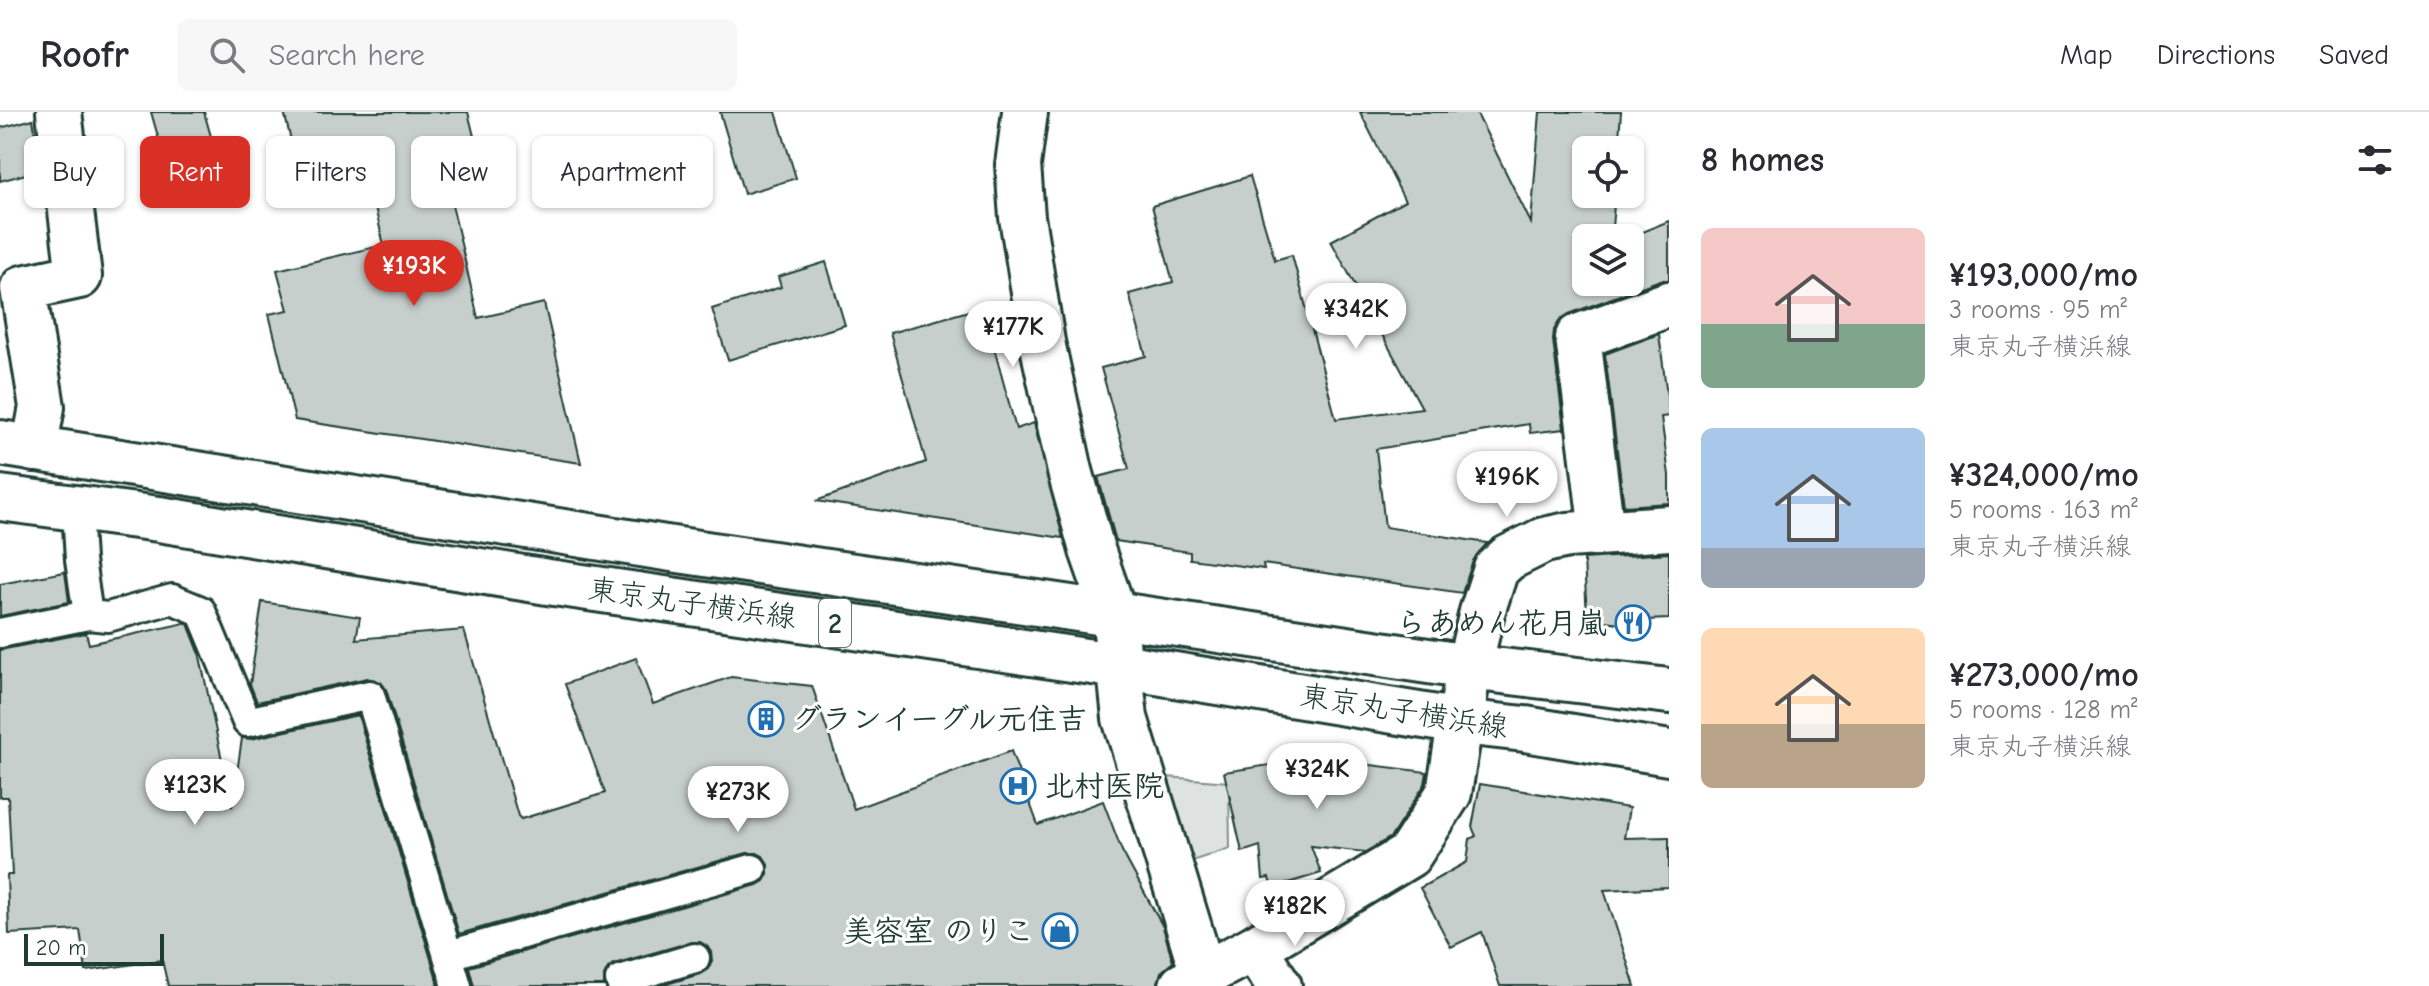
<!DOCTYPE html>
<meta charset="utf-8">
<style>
body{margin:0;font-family:"Comic Neue","Klee One",sans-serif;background:#f7f7f7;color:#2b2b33;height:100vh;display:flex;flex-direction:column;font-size:30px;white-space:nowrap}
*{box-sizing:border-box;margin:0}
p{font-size:26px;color:#7c7c81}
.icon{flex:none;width:44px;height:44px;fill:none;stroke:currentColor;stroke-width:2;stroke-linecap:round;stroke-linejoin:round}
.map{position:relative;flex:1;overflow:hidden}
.panel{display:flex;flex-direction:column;background:#fff;width:760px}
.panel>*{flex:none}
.hud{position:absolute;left:24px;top:24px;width:760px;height:72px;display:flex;gap:16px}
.controls{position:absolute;left:1572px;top:24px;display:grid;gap:16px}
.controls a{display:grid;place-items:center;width:72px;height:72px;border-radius:12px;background:#fff;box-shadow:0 2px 6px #0004;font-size:40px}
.scale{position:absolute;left:24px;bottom:20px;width:140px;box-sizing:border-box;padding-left:8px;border:4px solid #1f3d34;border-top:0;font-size:22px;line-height:28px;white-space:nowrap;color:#1f3d34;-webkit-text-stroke:6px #fff;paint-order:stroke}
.price{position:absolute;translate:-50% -68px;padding:0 18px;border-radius:28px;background:#fff;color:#222;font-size:26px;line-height:52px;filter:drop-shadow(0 2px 4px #0008)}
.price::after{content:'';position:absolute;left:50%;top:48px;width:24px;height:18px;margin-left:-12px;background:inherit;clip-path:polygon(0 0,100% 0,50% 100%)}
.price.active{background:#d93025;color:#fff}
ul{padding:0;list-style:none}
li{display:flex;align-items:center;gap:24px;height:200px;padding:0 32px}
li span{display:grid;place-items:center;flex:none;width:224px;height:160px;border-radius:12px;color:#555}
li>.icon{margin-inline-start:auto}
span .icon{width:96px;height:96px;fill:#fffc;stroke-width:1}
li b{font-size:34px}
h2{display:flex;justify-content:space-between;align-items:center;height:96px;padding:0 32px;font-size:34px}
.pill{padding:0 28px;border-radius:12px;background:#fff;box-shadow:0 2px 6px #0004;font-size:28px;line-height:72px}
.pill.active{background:#d93025;color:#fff}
header{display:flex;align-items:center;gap:48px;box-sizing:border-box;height:112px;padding:0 40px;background:#fff;border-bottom:2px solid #e1e1e2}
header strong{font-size:38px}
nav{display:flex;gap:44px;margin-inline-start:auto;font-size:28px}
.search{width:560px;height:72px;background:#f7f7f7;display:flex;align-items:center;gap:20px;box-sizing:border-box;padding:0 28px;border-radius:12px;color:#7c7c81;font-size:30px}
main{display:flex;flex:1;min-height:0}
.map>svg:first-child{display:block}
</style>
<header>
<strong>Roofr</strong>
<div class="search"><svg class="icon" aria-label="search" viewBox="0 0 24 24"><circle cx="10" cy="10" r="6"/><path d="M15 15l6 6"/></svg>Search here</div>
<nav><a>Map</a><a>Directions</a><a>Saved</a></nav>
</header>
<main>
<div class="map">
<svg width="1669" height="874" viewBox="0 0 1669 874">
<rect width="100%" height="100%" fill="#fff"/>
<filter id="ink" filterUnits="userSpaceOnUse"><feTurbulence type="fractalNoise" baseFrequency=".0125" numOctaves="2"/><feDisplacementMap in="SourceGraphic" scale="16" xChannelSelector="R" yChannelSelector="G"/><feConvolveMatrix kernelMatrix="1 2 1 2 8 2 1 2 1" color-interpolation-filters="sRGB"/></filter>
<g filter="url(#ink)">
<path fill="#dee3e2" stroke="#7e908b" stroke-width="2" d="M1154,664L1229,670L1230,736L1178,754Z"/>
<path fill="#c7cfcc" stroke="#1f3d34" stroke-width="2" d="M151,0H204L226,77L177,91Z
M284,0H468L481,53L445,62L478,206L544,191L581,351L295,308L269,202L288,198L277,158L384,133L360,33L296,49Z
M720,0H776L796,66L744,82Z
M1360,0H1476L1531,111L1540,0H1621L1618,38H1586V82H1615L1611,126H1586V170H1630V126H1627L1669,109V168H1660L1569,202L1560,208L1554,218L1553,228L1564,317L1530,321L1529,312L1376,337L1385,415L1487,431L1473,449L1462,481L1263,452L1264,457L1190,447V440L1116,429L1098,365L1129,357L1101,256L1146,244L1129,182L1173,170L1152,94L1250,64L1275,148L1292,143L1336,307L1422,296L1331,129L1405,89Z
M33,7L41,58L0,69V16Z
M826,150L845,213L728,248L712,197L781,175L778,165Z
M983,195L1016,317L1034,311L1063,426L816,389L926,350L890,221Z
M1659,222L1669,299V304L1661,305L1669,363V391L1624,394L1605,242Z
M1669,441V507L1646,508V514L1587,507L1584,447Z
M65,460L69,490L0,504V472Z
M262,490L360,505L356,527L464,518L518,704L521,707L605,681L565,572L636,546L653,592L731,565L812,574L854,697L1011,639L1038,713L1103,689L1122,739L1163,815L1173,850L1161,860L1157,874H660L700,862L708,857L712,849L711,840L707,834L700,830H691L614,852L608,856L604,864V874H474L469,855L757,773L764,769L768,762V752L763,744L757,741H747L459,822L386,577L381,570L367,566L257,590L250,572Z
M185,511L188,512L199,540L232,695L242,626L251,627L358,603L439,874H168L162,848L86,859L80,818L9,822L7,763H12L8,685H0V538L86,521L89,532Z
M1315,646L1427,660L1425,672L1391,725L1365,740L1311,734L1321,761L1272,776L1269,766L1263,767L1260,734L1242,740L1224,660Z
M1480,672L1629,696L1624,726L1669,725V775L1604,778L1635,874H1500L1482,820L1451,835L1420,776L1467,750L1470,727L1476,724L1472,715Z"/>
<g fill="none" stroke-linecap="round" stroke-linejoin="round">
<defs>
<path id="lane" d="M77,397L80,448L88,503
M0,521L88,503L108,505L172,487L201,499L247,610L370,583L457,874
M449,843L752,757
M622,874L620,868L695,846"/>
<path id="street" d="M1025,0L1018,53L1022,105L1042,230L1070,359L1092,438L1114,501L1125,606L1203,862
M34,337L42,295L23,176L79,164L59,0
M1602,420L1578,225L1669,192
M1254,836L1279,874
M1182,874L1254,836L1409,743L1449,681L1469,555L1482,500L1496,457L1508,446L1544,428L1568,423L1669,416"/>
<path id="primary" d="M0,331L672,437L1469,555L1669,579
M0,386L159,407L548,470L1120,554L1461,610L1525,617L1669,641"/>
</defs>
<use href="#lane" stroke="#1f3d34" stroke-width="34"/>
<use href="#street" stroke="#1f3d34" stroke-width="50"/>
<use href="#primary" stroke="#1f3d34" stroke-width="50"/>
<use href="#lane" stroke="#fff" stroke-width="28"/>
<use href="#street" stroke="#fff" stroke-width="44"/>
<use href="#primary" stroke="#fff" stroke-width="44"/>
</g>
</g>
<defs>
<symbol id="restaurant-ring" viewBox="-11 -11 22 22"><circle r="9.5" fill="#fff" stroke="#1f6fb2" stroke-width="1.5"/><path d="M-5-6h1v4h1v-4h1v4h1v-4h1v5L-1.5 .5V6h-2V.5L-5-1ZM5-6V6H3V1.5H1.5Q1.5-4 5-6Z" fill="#1f6fb2"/></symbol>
<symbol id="building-ring" viewBox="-11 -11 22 22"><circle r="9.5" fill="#fff" stroke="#1f6fb2" stroke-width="1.5"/><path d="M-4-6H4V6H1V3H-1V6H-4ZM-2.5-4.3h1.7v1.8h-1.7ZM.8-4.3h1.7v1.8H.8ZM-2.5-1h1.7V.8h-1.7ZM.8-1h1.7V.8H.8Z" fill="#1f6fb2"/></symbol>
<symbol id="hospital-ring" viewBox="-11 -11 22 22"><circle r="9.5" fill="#fff" stroke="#1f6fb2" stroke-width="1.5"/><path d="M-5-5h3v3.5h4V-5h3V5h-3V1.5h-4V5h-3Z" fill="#1f6fb2"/></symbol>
<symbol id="shop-ring" viewBox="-11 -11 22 22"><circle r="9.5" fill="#fff" stroke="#1f6fb2" stroke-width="1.5"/><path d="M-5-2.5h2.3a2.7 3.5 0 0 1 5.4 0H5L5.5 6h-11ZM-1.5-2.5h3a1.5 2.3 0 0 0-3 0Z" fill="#1f6fb2"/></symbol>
</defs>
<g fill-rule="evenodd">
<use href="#restaurant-ring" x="1613" y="491" width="40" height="40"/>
<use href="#building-ring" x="746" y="587" width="40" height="40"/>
<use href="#hospital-ring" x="998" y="654" width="40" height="40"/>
<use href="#shop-ring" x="1040" y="799" width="40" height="40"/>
</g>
<g text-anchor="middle" stroke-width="6" stroke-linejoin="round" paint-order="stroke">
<rect fill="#fff" stroke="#627771" stroke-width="2" x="819" y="487" width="32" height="48" rx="6"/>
<g font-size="28" font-weight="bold" fill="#1f3d34">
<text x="835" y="521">2</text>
</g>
<g font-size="30" fill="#1f3d34" stroke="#fff">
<text transform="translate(692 491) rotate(8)" y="10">東京丸子横浜線</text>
<text transform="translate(1404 599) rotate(9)" y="10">東京丸子横浜線</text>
</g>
<g font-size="30" font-weight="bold" fill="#1f3d34" stroke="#fff" text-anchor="end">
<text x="1607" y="521">らあめん花月嵐</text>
<text x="792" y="617" text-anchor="start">グランイーグル元住吉</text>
<text x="1044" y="684" text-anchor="start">北村医院</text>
<text x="1034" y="829">美容室 のりこ</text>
</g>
</g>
</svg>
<div class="controls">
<a><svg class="icon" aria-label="locate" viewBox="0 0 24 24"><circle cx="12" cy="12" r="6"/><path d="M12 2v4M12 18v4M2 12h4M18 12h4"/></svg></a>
<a><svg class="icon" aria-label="layers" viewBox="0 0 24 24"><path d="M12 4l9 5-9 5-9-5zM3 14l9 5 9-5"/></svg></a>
</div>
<div class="scale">20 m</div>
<b class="price active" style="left:414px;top:196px">¥193K</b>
<b class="price" style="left:1356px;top:239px">¥342K</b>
<b class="price" style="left:1013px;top:257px">¥177K</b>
<b class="price" style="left:1507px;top:407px">¥196K</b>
<b class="price" style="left:1317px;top:699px">¥324K</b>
<b class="price" style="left:195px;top:715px">¥123K</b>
<b class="price" style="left:738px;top:722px">¥273K</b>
<b class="price" style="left:1295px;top:836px">¥182K</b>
<div class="hud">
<a class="pill">Buy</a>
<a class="pill active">Rent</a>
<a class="pill">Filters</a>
<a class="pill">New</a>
<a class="pill">Apartment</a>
</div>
</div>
<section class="panel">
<h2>8 homes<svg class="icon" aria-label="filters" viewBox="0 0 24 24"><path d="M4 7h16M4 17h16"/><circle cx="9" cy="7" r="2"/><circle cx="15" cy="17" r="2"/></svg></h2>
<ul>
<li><span style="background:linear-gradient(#f6c9c9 60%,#7fa58c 0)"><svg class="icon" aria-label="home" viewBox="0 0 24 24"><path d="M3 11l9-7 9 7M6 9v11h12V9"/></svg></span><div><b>¥193,000/mo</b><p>3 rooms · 95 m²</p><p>東京丸子横浜線</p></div></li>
<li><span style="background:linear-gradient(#a9c7e8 75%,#9aa5b1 0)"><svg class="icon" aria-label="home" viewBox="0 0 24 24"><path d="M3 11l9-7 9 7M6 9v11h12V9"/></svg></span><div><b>¥324,000/mo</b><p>5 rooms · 163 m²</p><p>東京丸子横浜線</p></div></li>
<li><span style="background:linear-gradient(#ffd9b3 60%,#b9a48a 0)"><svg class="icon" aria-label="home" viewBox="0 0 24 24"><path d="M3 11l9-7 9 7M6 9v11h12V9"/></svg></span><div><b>¥273,000/mo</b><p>5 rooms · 128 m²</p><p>東京丸子横浜線</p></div></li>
</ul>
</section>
</main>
